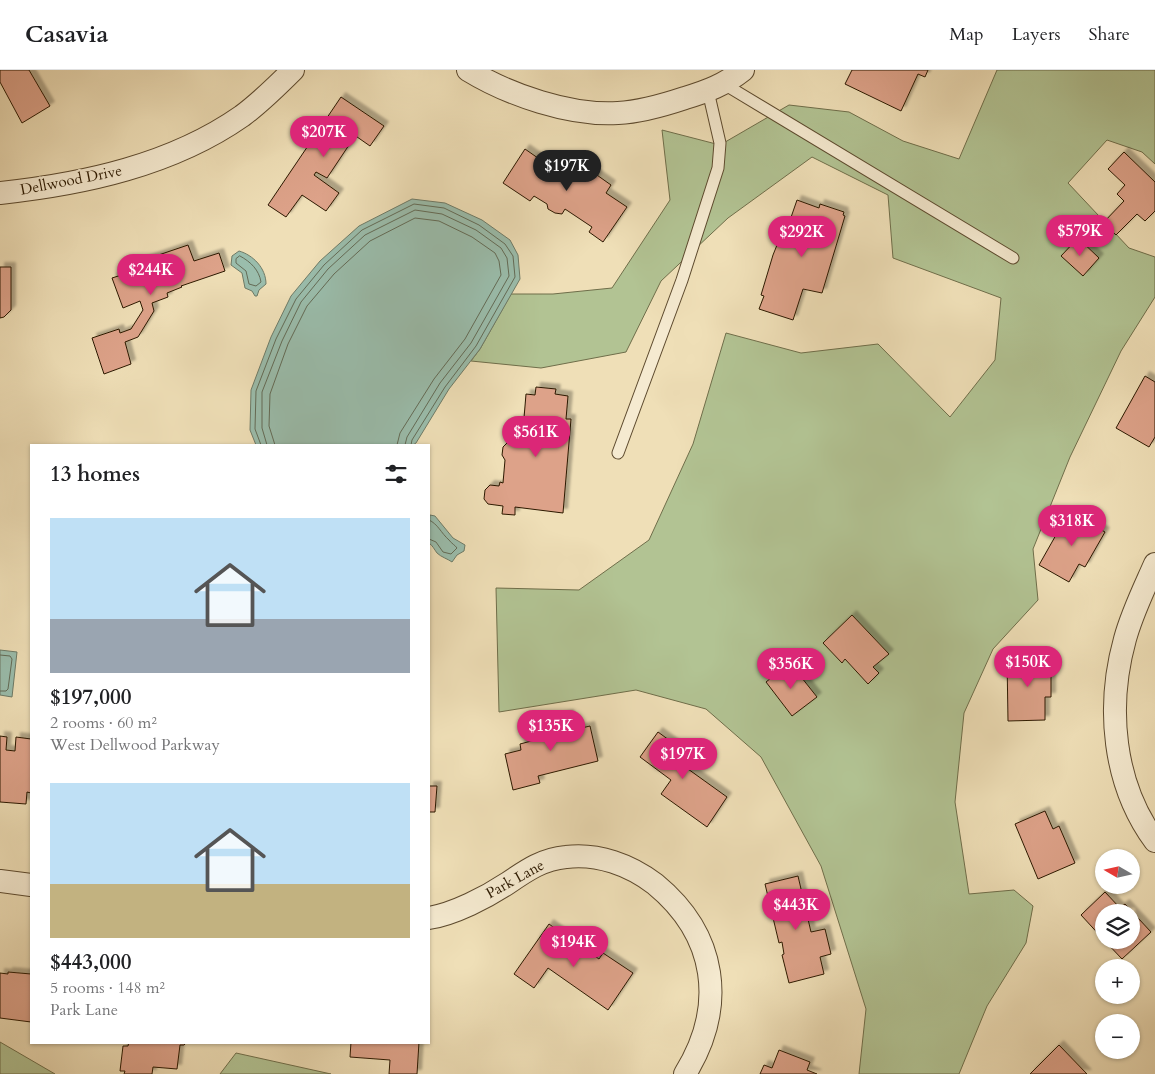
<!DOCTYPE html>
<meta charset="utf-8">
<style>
body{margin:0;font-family:Cardo,serif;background:#f6f6f6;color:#202124;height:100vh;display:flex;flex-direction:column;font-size:19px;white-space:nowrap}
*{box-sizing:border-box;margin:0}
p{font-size:16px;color:#757577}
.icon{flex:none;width:28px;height:28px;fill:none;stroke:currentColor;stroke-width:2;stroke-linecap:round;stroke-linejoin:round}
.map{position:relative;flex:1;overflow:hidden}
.side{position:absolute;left:30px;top:374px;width:400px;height:600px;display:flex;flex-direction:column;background:#fff;border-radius:0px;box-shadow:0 1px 4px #0004}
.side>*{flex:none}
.needle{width:32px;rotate:279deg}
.controls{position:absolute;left:1095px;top:779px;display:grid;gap:10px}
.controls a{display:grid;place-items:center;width:45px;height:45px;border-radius:50%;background:#fff;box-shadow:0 1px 4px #0004;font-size:25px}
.price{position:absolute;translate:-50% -42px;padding:0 11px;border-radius:18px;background:#db2777;color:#fff;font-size:16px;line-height:32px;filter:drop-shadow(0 1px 2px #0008)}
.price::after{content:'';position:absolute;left:50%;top:30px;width:15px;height:11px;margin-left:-8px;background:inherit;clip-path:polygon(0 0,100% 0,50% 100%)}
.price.on{background:#222;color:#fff}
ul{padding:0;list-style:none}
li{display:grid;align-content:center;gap:10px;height:265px;padding:0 20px}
li span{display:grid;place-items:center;height:155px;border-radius:0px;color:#555}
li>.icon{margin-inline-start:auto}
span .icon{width:90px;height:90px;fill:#fffc;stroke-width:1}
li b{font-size:21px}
h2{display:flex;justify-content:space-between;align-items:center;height:60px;padding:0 20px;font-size:21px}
header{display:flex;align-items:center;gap:30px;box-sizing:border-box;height:70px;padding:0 25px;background:#fff;border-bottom:1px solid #e0e0e0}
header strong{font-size:24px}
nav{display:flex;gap:28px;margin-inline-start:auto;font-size:18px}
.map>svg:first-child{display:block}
</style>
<header>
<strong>Casavia</strong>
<nav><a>Map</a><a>Layers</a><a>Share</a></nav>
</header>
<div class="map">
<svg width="1155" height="1004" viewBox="0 0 1155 1004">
<defs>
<filter id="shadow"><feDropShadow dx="4.5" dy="-4.5" stdDeviation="1" flood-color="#0004"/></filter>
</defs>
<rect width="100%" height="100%" fill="#efdfb7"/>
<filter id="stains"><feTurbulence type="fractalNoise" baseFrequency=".004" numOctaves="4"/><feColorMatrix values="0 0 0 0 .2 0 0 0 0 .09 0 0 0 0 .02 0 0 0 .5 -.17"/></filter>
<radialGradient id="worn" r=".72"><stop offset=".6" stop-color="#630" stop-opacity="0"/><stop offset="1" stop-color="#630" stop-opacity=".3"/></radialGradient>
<path fill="#b2c393" stroke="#6f6e4a" d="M997,0H1155V94L1142,82L1107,70L1068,113L1129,178L1155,187V227L1121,281L1070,387L1033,479L1038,530L993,579L964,643L955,732L969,824L1014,820L1033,836L1026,873L987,936L959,1004H859L866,939L821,796L761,687L706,639L636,620L499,642L496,518L579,520L649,470L693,374L726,263L801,283L878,274L950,347L995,290L1001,228L893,188L888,125L812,87L728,148L661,211L626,282L541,298L471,291L480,279L511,224H553L612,218L670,130L662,60L720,75L789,35L849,42L903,71L959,89Z
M0,972L55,1004H0Z
M236,983L331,1004H220Z"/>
<path fill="#9abdac" stroke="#6e7b67" d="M412,129L445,133L482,150L510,170L518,185L520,209L480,279L449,319L416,373L413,375H256L250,360L251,320L271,267L291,226L320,191L359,156Z
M239,181C253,185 266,198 266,214L259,220L257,226H255L252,221L245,218L242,203L231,195L232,186Z
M430,445L435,446L453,468L465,475L464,481L457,485L452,492C448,489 441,487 437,483C434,479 433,476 429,473Z
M0,580L17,582L12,627L0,625Z"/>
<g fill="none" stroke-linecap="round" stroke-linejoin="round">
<path stroke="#636b56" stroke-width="1" d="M240,186C251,192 259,200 261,212L256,216L249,214L246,201L236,193V189Z
M261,375L255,359L256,321L276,269L296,229L324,195L362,160L414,134L444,138L479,155L505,174L513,186L515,207L476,276L445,317L412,370L411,375
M267,375L262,358V322L282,271L301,232L328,199L365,165L415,140L442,144L476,160L501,178L507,188L509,206L471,273L440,313L407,367L405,375
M275,375L269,356L270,324L288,274L307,236L334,204L370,171L415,148L439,151L472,167L495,183L499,191L501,205L465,269L434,309L400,363L397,375
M429,450C438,454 441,463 449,470C452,474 455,475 457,478L451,484L443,482L436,472L429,469
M0,585L10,586L12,589L8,619L6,621H0"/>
</g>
<path fill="#dda289" stroke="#2c1900" filter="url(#shadow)" d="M0,0H29L50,36L22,53L0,12Z
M852,0H928L925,7L918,4L901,41L845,14Z
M341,27L384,56L370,76L350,62L344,72L349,75L327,108L316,102L314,105L339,123L326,141L302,125L286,147L268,135Z
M525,79L545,93L549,86L581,108L587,98L611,115L606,123L627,137L603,172L589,162L592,157L565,139L562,144L555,143L548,139L547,134L534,126L530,131L503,113Z
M1124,82L1155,112V141L1145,151L1137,144L1116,165L1103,153L1124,131L1117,124L1125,115L1108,99Z
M797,130L819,138L820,134L844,142L843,145L845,146L822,223L803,219L793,250L759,239L764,226L761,225L773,185L779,170L781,171L785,157L790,158V157L788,156Z
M1078,168L1099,188L1083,206L1061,186Z
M188,175L194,191L219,183L225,201L181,216L182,217L167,223L168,227L152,233L154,241L138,267L125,272L131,294L104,304L92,268L119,259L120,263L131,259L143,240L140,231L123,238L112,208L137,200L135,193Z
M0,197H11V240L4,247L0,248Z
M1145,306L1155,312V367L1149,377L1116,358Z
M536,317L556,319L555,324L568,326L566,349H571L563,443L515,437V445L502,444L503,436L488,434L484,429L485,420L490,415L499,416L500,412L503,413L505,390L502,385L503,377L508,372L517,373L520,347L524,348L526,324L535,325Z
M1069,442L1105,462L1085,497L1079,494L1069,512L1039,495Z
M852,545L889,584L873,597L879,603L868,614L845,589L842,593L823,573Z
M1007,588H1051V627H1045V650L1008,651Z
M790,593L817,627L792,646L766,612Z
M569,644L573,660L590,656L598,691L538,706L540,713L513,720L505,684L521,680L520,674L539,669L536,657L550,654L549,649Z
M658,662L695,689L688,699L727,727L707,757L661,724L671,710L640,687Z
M0,666L7,667L6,680L15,681L16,667L31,669V723L27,722L26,734L0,732Z
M429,716H437L435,742H429Z
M1045,741L1053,759L1059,756L1075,793L1038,809L1015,754Z
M798,806L811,862L825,859L831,884L820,887L824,904L789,913L782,885L784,884L782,872L779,873L765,814Z
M1105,822L1120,838L1125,834L1151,862L1122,889L1104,870H1131V842H1104V870L1081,845Z
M549,854L567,867L564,871L577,880L580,876L599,889L603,883L633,903L608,940L548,898L534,918L514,904Z
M8,902L31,904V952L0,948V903L8,904Z
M129,972H187L184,975H180L177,999L153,997L152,1004H124L125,1001H120L123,976H128Z
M351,972H419L417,1004H389L390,990L350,987Z
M1059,975L1087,1004H1030Z
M779,980L810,992L807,1000L817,1004H760L764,995L772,998Z"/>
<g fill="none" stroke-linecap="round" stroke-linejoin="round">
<defs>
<path id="service" d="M724,14L1013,188
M618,383L682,210L718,98L720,73L708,21"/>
<path id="minor" d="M468,0C509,25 570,46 618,43C640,42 664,35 685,28C708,21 724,15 743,0
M0,123C84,114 172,95 242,46C261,32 277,16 293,0
M1155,494C1144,519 1132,543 1125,569C1106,637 1113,714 1155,771
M0,811L31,815
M429,848C454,844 487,827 508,813C527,800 543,789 566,787C598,783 630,795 655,814C717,865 727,936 685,1004"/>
</defs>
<use href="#service" stroke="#5d4a2e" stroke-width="13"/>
<use href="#minor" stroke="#5d4a2e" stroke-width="24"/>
<use href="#service" stroke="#f5ead0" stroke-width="11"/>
<use href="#minor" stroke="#f5ead0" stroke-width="22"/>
</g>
<g text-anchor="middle" stroke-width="4.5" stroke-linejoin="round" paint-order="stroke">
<g font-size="15" fill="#2c1900" stroke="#f5ead0">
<text transform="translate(71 110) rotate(-11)" y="5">Dellwood Drive</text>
<text transform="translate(515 809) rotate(-29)" y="5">Park Lane</text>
</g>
</g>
<rect width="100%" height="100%" filter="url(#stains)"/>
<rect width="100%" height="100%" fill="url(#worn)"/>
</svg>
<div class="controls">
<a><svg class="needle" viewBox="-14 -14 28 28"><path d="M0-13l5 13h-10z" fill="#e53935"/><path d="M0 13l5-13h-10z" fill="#757577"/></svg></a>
<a><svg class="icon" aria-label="layers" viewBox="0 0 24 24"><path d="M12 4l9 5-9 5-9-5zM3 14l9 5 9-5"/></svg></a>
<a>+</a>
<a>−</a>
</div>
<b class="price" style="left:324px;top:88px">$207K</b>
<b class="price on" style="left:567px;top:122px">$197K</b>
<b class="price" style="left:1080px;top:187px">$579K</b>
<b class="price" style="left:802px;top:188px">$292K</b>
<b class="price" style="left:151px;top:226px">$244K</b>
<b class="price" style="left:536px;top:388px">$561K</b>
<b class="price" style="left:1072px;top:477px">$318K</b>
<b class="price" style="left:1028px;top:618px">$150K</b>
<b class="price" style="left:791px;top:620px">$356K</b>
<b class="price" style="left:551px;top:682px">$135K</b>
<b class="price" style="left:683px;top:710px">$197K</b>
<b class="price" style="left:796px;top:861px">$443K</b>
<b class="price" style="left:574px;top:898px">$194K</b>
<section class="side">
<h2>13 homes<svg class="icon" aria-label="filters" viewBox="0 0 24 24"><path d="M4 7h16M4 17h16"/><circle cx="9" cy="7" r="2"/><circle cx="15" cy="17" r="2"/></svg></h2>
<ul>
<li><span style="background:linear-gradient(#bfe0f5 65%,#9aa5b1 0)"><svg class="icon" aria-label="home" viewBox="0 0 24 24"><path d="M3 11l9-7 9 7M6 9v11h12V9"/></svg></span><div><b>$197,000</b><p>2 rooms · 60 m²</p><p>West Dellwood Parkway</p></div></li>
<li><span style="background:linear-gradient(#bfe0f5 65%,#c2b280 0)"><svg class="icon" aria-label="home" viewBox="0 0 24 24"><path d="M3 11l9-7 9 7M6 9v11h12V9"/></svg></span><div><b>$443,000</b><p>5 rooms · 148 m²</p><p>Park Lane</p></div></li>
</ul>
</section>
</div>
